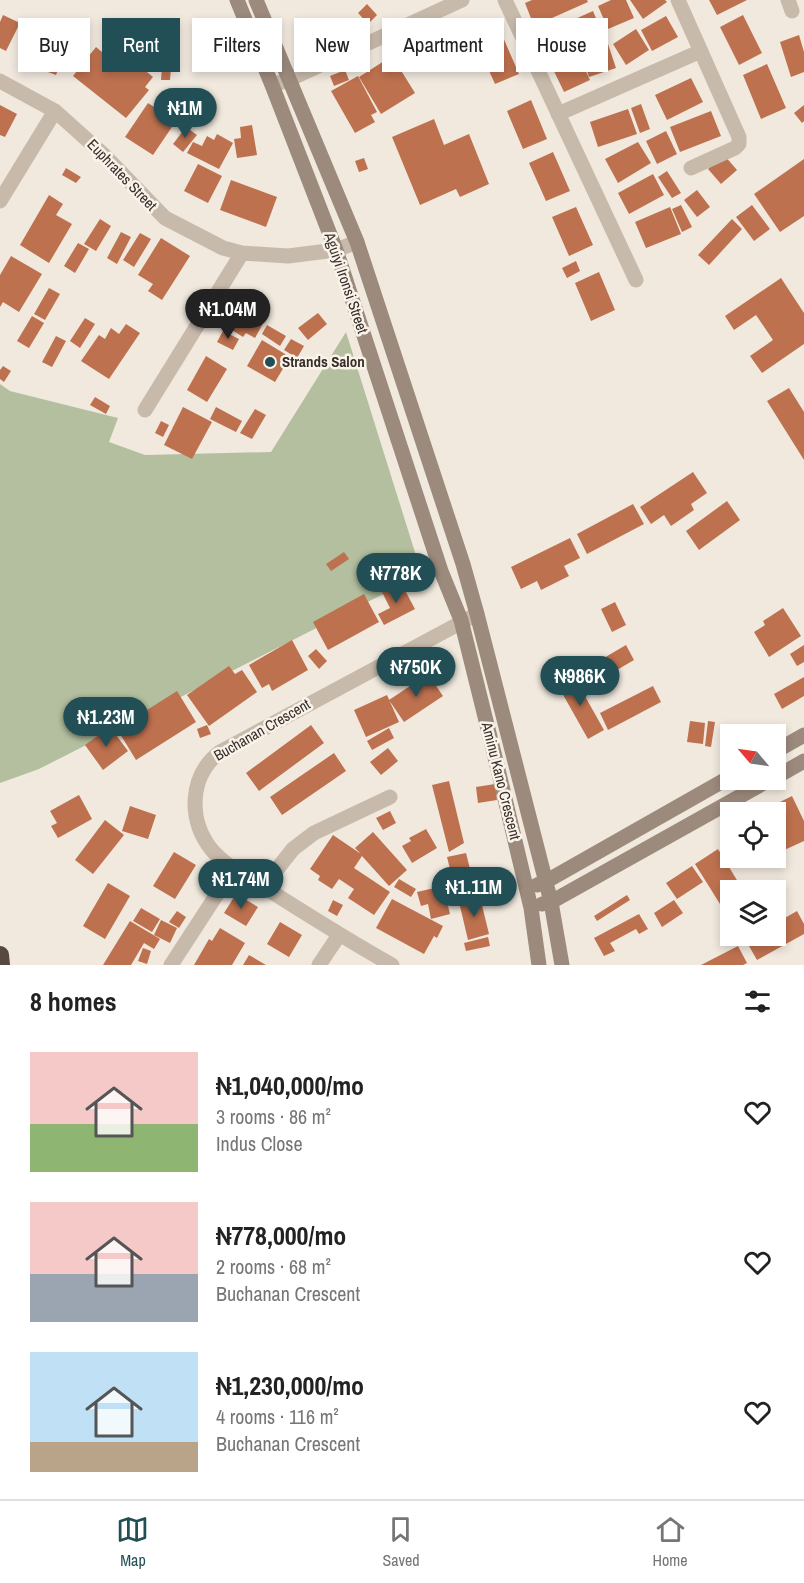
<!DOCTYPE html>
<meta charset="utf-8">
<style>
body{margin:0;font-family:"Archivo Narrow",sans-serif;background:#f6f6f6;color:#222;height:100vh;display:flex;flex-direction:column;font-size:22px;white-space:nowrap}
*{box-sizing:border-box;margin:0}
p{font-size:20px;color:#767676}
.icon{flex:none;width:33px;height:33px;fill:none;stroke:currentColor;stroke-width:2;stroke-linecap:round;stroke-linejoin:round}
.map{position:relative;height:965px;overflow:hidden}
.details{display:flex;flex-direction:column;background:#fff;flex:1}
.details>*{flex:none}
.top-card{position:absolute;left:18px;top:18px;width:768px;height:54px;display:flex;gap:12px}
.needle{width:39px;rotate:299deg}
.buttons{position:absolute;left:720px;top:724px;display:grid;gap:12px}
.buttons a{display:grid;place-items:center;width:66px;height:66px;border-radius:0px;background:#fff;box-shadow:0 3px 9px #0003;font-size:30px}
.price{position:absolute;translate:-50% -51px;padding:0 14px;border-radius:21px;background:#224f55;color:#fff;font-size:20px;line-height:39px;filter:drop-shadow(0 2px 3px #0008)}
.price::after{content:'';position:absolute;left:50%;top:36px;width:18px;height:14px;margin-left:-9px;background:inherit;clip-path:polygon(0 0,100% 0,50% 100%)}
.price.on{background:#222;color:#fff}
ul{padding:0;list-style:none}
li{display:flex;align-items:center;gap:18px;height:150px;padding:0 30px}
li span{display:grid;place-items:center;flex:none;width:168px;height:120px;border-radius:0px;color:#555}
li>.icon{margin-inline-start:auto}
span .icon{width:72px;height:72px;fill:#fffc;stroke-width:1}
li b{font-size:26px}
h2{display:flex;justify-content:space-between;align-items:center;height:72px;padding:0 30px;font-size:26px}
.tag{padding:0 21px;border-radius:0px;background:#fff;box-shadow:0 3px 9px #0003;font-size:21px;line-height:54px}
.tag.on{background:#224f55;color:#fff}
.dock{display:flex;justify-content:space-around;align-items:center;height:84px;border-top:2px solid #e0e0e0;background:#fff;font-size:16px;color:#767676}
.dock a{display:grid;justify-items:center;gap:3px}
.dock .on{color:#224f55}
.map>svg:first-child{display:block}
</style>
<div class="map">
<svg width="804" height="965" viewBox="0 0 804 965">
<rect width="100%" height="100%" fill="#f1e9de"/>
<path fill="#b3bf9f" d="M346,332L424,581L405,583L39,769L0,783V384L10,391L118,418L109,442L145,455L271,452Z"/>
<path fill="#be714f" d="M532,0H587L588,2L534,26L525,3Z
M611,0H626L634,18L608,29L598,6Z
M630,0H665L667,2L643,19Z
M709,0H747L717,15Z
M367,4L377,15L368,24L358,13Z
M593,11L603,35L550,59L539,35Z
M3,15L20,23L6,51L0,48V22Z
M743,15L762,53L739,65L720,27Z
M666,16L678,37L652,51L641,30Z
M312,19V22L324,19L326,26L334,24L337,37L302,46L296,23Z
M454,23L459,34L443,41L438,31Z
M114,25L141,39L137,47L110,33Z
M34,27L61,37L57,48L65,51L56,75L21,62Z
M636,29L649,50L626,65L613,44Z
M502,35L519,74L495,84L478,46Z
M799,35L804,52V72L791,77L780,42Z
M608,44L616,68L589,77L581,53Z
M96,47L108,57L117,47L153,77L145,87L149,90L126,118L73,76Z
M578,55L590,80L564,92L552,67Z
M392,56L415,93L381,114L359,77Z
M767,64L786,108L761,119L743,75Z
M162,67L171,68L170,80H161Z
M345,70L349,80L334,86L330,76Z
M358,76L377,112L371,115L375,122L355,133L331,91Z
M691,78L703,102L667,120L655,95Z
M531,100L547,139L523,149L507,111Z
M148,103L176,121L153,155L125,137Z
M641,104L650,129L640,133L631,108Z
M0,105L17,114L5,137L0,135Z
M804,105V121L802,123L794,113Z
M628,109L637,134L598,147L590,122Z
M711,111L721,136L680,152L670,127Z
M434,119L444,145L469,134L489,184L460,197L456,189L420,205L392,137Z
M252,125L257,155L237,158L234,139L241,138L240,127Z
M186,127L197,135L183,152L173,144Z
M666,131L677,154L657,164L646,141Z
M217,134L233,143L219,169L187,153L193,142L202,146L207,136L214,140Z
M638,142L651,163L618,183L605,159Z
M553,152L570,191L546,201L529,163Z
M724,155L737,170L721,184L708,169Z
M364,158L368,169L359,172L355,161Z
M804,159V216L780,232L754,194Z
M198,164L222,176L208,203L184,191Z
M66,168L81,177L76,183L62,175Z
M667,171L681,193L672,198L658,177Z
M653,174L664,195L629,214L618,193Z
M231,180L277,197L266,227L220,210Z
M697,190L710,207L697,217L684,200Z
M49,195L63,204L56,215L72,224L49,263L20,245Z
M681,205L692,227L682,232L672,209Z
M752,205L770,229L754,241L736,217Z
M576,207L593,245L569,256L552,217Z
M670,207L681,234L646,248L635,222Z
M100,219L111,226L96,251L84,244Z
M732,219L742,229L709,265L698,255Z
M121,232L131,237L117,264L107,258Z
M140,233L151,239L134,267L123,260Z
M161,238L190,256L162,300L148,291L153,284L138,275Z
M78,243L89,249L75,273L64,266Z
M11,256L42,274L19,312L3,302L0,307V275Z
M576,261L580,271L567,278L562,268Z
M599,272L615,310L591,321L575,283Z
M781,278L804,313V344L762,373L750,356L773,340L756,315L734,330L725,316Z
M49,288L60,294L45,320L34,314Z
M238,301L266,318L255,338L246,333L243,337L224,325Z
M318,313L327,324L308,340L298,328Z
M32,316L44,323L29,348L17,341Z
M85,318L95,324L80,348L70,341Z
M126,324L140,333L109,379L81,361L99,335L105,339L111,328L119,334Z
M267,325L286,336L280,346L262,334Z
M223,331L239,339L233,350L217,342Z
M56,336L66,341L52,367L42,362Z
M291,339L304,346L297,358L284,350Z
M262,340L290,357L275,382L247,366Z
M206,356L227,369L207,402L187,390Z
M3,366L11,371L4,382L0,379V370Z
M789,388L804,412V460L767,401Z
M95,397L110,406L106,414L90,405Z
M183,407L212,422L192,459L164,445Z
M216,407L242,421L236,432L210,419Z
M255,409L266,415L252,439L240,433Z
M161,421L169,425L163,437L155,433Z
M693,472L707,493L691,504L694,510L671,526L664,515L651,524L640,507Z
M727,501L740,520L699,550L686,531Z
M633,504L644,524L587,554L577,534Z
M570,538L580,558L564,566L569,576L541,590L537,581L521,589L511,567Z
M344,552L349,559L331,571L326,564Z
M401,583L415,609L384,625L378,614L390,608L382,592Z
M364,594L379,622L328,650L313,622Z
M615,602L626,625L612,632L601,609Z
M783,608L801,636L769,657L754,632L765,625L763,621Z
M292,640L308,670L272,691L269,684L262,688L249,665Z
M626,645L634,660L586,688L578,673Z
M804,645V662L797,666L790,654Z
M316,649L327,661L319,669L308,656Z
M229,666L235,674L242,670L257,692L209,726L187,695Z
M428,674L443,696L404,722L389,700Z
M573,675L604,730L588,739L557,684Z
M804,677V696L782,709L774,694Z
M653,686L661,702L608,730L600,713Z
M177,691L196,722L136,760L117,729Z
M387,695L399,722L366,737L354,710Z
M94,703L103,722L82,732L73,714Z
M690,721L705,723L703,744L687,742Z
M708,721L715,722L711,747L705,746Z
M207,725L211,734L200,738L197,729Z
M311,725L324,743L259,791L246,773Z
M110,727L128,751L103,770L85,745Z
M389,728L394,738L372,750L367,741Z
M388,748L398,761L381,775L370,762Z
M334,753L346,771L282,815L270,797Z
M449,781L464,843L449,852L432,785Z
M495,784L497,800L478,803L476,787Z
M79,795L92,819L58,838L51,826L57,823L50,811Z
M792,796L804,821V841L780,852L776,843V813H758Z
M130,806L156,815L148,839L122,831Z
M390,811L396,823L383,830L376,818Z
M105,820L124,835L93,874L75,860Z
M426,829L437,848L412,863L402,846L411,841L409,838Z
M373,832L407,870L389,886L362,856L354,868L390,892L374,915L348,898L354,889L339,879L332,889L318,880L320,876L310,869L333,835L361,854L355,848Z
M718,849L743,890L730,891V898L720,904L695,864Z
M174,852L196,865L175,899L153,886Z
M466,853L475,889L456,893L447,857Z
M692,866L703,882L677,899L666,883Z
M399,879L416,889L411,897L394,887Z
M108,883L130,896L105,939L83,926Z
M443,886L450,914L431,919L428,904L421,906L417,892Z
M236,894L258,907L246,926L224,913Z
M627,895L630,900L597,921L594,916Z
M480,897L489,934L468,940L459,902Z
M392,899L443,926L437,938L434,936L424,954L376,928Z
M333,900L343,905L337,916L328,911Z
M674,900L683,913L662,927L654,913Z
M141,908L160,919L152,932L133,921Z
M177,911L186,917L179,928L169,922Z
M797,911L804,924V934L757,960L745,939L751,936H776V923Z
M639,914L648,929L639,934L636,929L610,943L615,951L604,956L594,938Z
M161,920L177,928L170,943L154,935Z
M130,921L160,939L154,949L144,943L131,965H103Z
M280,922L302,935L289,957L267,944Z
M220,928L245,943L232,965H194L209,939L212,941Z
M488,937L490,946L466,951L464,943Z
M738,946L747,963L743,965H701Z
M143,948L151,951L147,964L138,961Z
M249,955L266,965H243Z"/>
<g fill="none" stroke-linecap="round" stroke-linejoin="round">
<path stroke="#c8baab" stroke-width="15" d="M505,0L636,280
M678,0L739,137V144L735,148L691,168
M788,0L792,11
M0,81L55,111L103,154L165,218L223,248L242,253L288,256L336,250L357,242
M272,85L288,80L462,0
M558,114L701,51
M0,201L55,111
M145,410L242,253
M263,887L293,849L314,833L390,797
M171,965L234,868
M319,965L339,935
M392,965C349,941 308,915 267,889C249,878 225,866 211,849C188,819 189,776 220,752L477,614"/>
<path stroke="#9c8a7c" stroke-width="15" d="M237,0L272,85L336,250L441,571L461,620L496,761L531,908L539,965
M256,0L357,242L463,564L477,614L551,902L562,965
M776,751L804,735
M776,777L804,761
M537,885L545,882L730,777
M542,904L551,902L769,780"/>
<path stroke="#574941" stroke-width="18" d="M0,955L1,965"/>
</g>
<circle fill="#224f55" stroke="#f9f3ea" stroke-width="2" cx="270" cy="362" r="6"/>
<g text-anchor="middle" stroke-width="5" stroke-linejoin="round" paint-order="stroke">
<g font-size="15" fill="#372e2a" stroke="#f9f3ea">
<text transform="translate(122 175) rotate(46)" y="5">Euphrates Street</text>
<text transform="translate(346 283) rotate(71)" y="5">Aguiyi Ironsi Street</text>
<text transform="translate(262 730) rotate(-30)" y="5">Buchanan Crescent</text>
<text transform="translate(501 781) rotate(76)" y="5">Aminu Kano Crescent</text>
</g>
<g font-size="15" font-weight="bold" fill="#372e2a" stroke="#f9f3ea" text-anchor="start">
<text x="282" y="367">Strands Salon</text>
</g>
</g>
</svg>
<div class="buttons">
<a><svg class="needle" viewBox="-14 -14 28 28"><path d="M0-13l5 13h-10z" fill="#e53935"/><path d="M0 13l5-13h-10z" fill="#767676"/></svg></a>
<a><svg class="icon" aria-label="locate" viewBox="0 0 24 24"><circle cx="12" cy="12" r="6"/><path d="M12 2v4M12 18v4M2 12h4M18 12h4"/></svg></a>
<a><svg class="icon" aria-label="layers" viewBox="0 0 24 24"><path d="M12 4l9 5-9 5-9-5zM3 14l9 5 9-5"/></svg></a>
</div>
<b class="price" style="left:185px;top:139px">₦1M</b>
<b class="price on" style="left:228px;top:340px">₦1.04M</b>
<b class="price" style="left:396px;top:604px">₦778K</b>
<b class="price" style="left:416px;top:698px">₦750K</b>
<b class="price" style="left:580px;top:707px">₦986K</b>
<b class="price" style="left:106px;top:748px">₦1.23M</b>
<b class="price" style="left:241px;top:910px">₦1.74M</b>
<b class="price" style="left:474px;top:918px">₦1.11M</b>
<div class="top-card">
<a class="tag">Buy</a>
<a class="tag on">Rent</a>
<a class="tag">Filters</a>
<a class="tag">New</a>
<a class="tag">Apartment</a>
<a class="tag">House</a>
</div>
</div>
<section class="details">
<h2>8 homes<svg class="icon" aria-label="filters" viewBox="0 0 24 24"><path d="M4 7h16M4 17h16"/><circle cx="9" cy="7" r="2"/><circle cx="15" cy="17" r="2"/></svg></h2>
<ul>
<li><span style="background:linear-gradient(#f6c9c9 60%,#8fb573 0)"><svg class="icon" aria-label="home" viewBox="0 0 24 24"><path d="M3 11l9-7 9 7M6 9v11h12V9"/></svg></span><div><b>₦1,040,000/mo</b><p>3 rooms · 86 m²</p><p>Indus Close</p></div><svg class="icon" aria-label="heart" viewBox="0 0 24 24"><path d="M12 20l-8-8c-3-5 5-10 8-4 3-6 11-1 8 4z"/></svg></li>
<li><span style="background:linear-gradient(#f6c9c9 60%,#9aa5b1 0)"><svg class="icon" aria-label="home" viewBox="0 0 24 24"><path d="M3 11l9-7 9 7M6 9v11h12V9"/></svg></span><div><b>₦778,000/mo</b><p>2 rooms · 68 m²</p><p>Buchanan Crescent</p></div><svg class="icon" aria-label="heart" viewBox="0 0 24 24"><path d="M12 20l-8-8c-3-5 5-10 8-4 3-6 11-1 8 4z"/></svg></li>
<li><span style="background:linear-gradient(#bfe0f5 75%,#b9a48a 0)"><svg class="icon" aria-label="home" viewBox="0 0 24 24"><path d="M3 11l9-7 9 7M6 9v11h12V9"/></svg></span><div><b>₦1,230,000/mo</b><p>4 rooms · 116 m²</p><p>Buchanan Crescent</p></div><svg class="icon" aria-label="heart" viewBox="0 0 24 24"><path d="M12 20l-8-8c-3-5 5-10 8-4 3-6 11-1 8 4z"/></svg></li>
</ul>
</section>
<nav class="dock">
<a class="on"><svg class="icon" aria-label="map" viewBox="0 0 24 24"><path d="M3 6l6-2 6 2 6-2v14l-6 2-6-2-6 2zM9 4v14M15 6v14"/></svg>Map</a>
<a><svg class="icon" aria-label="saved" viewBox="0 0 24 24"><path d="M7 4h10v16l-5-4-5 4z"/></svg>Saved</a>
<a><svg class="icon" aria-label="home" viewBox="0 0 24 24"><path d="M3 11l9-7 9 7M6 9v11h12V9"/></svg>Home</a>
</nav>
